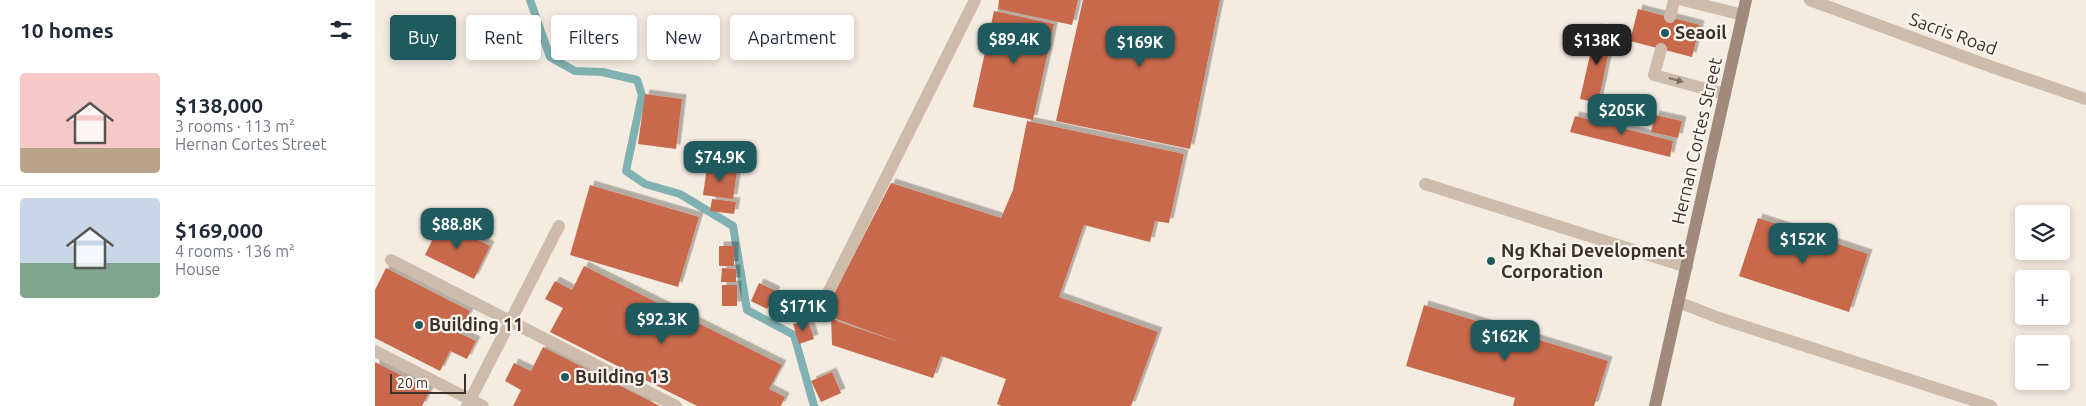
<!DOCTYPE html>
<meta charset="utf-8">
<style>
body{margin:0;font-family:Ubuntu,sans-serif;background:#f2f2f3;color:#1f2937;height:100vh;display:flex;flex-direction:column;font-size:19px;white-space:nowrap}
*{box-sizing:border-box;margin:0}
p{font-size:16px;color:#747a83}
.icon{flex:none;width:28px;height:28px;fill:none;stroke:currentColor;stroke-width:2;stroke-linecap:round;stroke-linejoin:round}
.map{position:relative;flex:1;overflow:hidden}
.details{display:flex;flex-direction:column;background:#fff;width:375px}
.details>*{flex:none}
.hud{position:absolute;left:15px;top:15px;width:475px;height:45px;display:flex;gap:10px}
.tools{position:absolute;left:1640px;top:205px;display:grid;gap:10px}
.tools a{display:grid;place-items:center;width:55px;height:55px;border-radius:5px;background:#fff;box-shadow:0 2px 8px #0003;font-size:25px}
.scale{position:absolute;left:15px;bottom:12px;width:76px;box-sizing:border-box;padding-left:5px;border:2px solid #3b302b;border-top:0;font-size:14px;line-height:18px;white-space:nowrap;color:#3b302b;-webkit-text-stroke:4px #fbf5ee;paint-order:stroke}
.price{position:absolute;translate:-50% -42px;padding:0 11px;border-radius:10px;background:#1f5a5e;color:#fff;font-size:16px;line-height:32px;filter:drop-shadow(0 1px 2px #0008)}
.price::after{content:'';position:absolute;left:50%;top:30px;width:15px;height:11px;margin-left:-8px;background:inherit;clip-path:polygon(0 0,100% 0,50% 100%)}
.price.active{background:#222;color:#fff}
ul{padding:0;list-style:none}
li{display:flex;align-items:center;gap:15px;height:125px;padding:0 20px}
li+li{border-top:1px solid #e0e1e3}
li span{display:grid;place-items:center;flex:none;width:140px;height:100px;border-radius:5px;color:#555}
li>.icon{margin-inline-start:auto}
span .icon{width:60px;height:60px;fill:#fffc;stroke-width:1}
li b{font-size:21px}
h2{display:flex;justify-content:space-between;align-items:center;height:60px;padding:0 20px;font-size:21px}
.chip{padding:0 18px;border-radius:5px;background:#fff;box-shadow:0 2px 8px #0003;font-size:18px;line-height:45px}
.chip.active{background:#1f5a5e;color:#fff}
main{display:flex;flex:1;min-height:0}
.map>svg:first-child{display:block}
</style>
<main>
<section class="details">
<h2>10 homes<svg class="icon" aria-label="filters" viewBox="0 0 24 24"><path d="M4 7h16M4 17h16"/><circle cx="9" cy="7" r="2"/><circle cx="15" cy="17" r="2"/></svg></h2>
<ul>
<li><span style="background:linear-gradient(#f6c9c9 75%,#b9a48a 0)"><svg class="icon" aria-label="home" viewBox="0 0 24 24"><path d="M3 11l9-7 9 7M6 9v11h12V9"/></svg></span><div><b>$138,000</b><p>3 rooms · 113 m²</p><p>Hernan Cortes Street</p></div></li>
<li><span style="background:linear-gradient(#c9d6e8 65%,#7fa58c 0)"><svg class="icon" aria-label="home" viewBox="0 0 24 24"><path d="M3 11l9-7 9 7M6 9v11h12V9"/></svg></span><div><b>$169,000</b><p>4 rooms · 136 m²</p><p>House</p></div></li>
</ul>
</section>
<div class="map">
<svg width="1711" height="406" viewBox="0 0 1711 406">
<defs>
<filter id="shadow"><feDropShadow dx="4.5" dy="-4.5" stdDeviation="0" flood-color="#0004"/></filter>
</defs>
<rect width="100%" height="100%" fill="#f4ebe1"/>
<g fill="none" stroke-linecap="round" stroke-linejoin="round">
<path stroke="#7fb0b2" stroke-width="8" d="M155,0L175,57L200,71L227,72L262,80L267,95L251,171L270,184L305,194L358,226L372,310L419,335L439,406"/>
</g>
<path fill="#c8694b" filter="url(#shadow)" d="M624,0H703L697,25L623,9Z
M708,0H845L815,149L681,121Z
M1263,9L1325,25L1317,57L1255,41Z
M619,11L679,24L658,120L598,107Z
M1221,28L1238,32L1223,103L1205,99Z
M270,94L307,99L301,149L263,144Z
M1280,115L1307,121L1303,138L1276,132Z
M1200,116L1298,141L1295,157L1195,132Z
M652,121L809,154L794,223L780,221L775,242L709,225L684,297L783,332L756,406H627L622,404L631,379L566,356L558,378L457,345L456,317L464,322L527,343L456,317L452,307L516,183L626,218L638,190Z
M332,167L362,172L358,199L328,195Z
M215,185L324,217L303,287L195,255Z
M337,199L361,202L359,214L335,211Z
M1383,218L1493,254L1474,312L1364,276Z
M66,222L115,246L99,279L50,255Z
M344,246H359V266H344Z
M209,266L407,365L394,389L410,397L406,406H322L175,332L188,308L170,299L180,281L197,290Z
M11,268L95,311L84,333L101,341L92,359L75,351L65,371L0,338V290Z
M347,268L361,269V282H346Z
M384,283L401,291L392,309L376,301Z
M347,285H362V306H347Z
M1049,305L1233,361L1219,406H1138L1140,398L1031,366Z
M433,320L439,339L424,344L418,324Z
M168,347L285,406H138L146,390L130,381L139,363L156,371Z
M0,362L55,390L47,406H0Z
M457,372L466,393L446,402L436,381Z"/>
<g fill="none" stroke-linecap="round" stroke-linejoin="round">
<path stroke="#cdbbac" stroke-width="12" d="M1308,0L1368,15
M1295,17L1299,0
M1286,49L1279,75L1350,94
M1050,184L1312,267
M16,260L301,406
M1303,302L1344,318L1616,406
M445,309L600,0
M0,351L108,406"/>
<path stroke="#cdbbac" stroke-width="12" d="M1435,0L1617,67L1711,99
M92,406L184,226"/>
<path stroke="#a18a7d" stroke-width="12" d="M1280,406L1371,0"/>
</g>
<defs><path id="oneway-solid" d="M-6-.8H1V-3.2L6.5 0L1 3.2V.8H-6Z" transform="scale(1.25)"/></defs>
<use fill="#7d6f65" href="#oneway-solid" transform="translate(1301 80) rotate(15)"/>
<g fill="#1f5a5e" stroke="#fbf5ee" stroke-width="2">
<circle cx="1290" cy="33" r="5"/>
<circle cx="1116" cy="261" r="5"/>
<circle cx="44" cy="325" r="5"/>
<circle cx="190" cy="377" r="5"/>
</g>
<g text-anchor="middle" stroke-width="4.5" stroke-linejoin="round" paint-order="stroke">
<g font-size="18" font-weight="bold" fill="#3b302b" stroke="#fbf5ee" text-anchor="start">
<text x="1300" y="39">Seaoil</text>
<text x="1126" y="257">Ng Khai Development<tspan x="1126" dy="21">Corporation</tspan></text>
<text x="54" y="331">Building 11</text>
<text x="200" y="383">Building 13</text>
</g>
<g font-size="18" fill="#3b302b" stroke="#fbf5ee">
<text transform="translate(1578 34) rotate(20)" y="6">Sacris Road</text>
<text transform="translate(1322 141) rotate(-77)" y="6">Hernan Cortes Street</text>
</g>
</g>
</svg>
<div class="tools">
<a><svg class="icon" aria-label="layers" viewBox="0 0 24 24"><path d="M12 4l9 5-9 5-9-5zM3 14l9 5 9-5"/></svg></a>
<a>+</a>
<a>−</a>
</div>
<div class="scale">20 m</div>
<b class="price" style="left:639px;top:65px">$89.4K</b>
<b class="price active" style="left:1222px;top:66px">$138K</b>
<b class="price" style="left:765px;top:68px">$169K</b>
<b class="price" style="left:1247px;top:136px">$205K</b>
<b class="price" style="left:345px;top:183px">$74.9K</b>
<b class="price" style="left:82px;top:250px">$88.8K</b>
<b class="price" style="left:1428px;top:265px">$152K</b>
<b class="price" style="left:428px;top:332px">$171K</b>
<b class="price" style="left:287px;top:345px">$92.3K</b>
<b class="price" style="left:1130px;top:362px">$162K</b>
<div class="hud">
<a class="chip active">Buy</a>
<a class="chip">Rent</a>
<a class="chip">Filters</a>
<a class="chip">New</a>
<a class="chip">Apartment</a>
</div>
</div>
</main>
